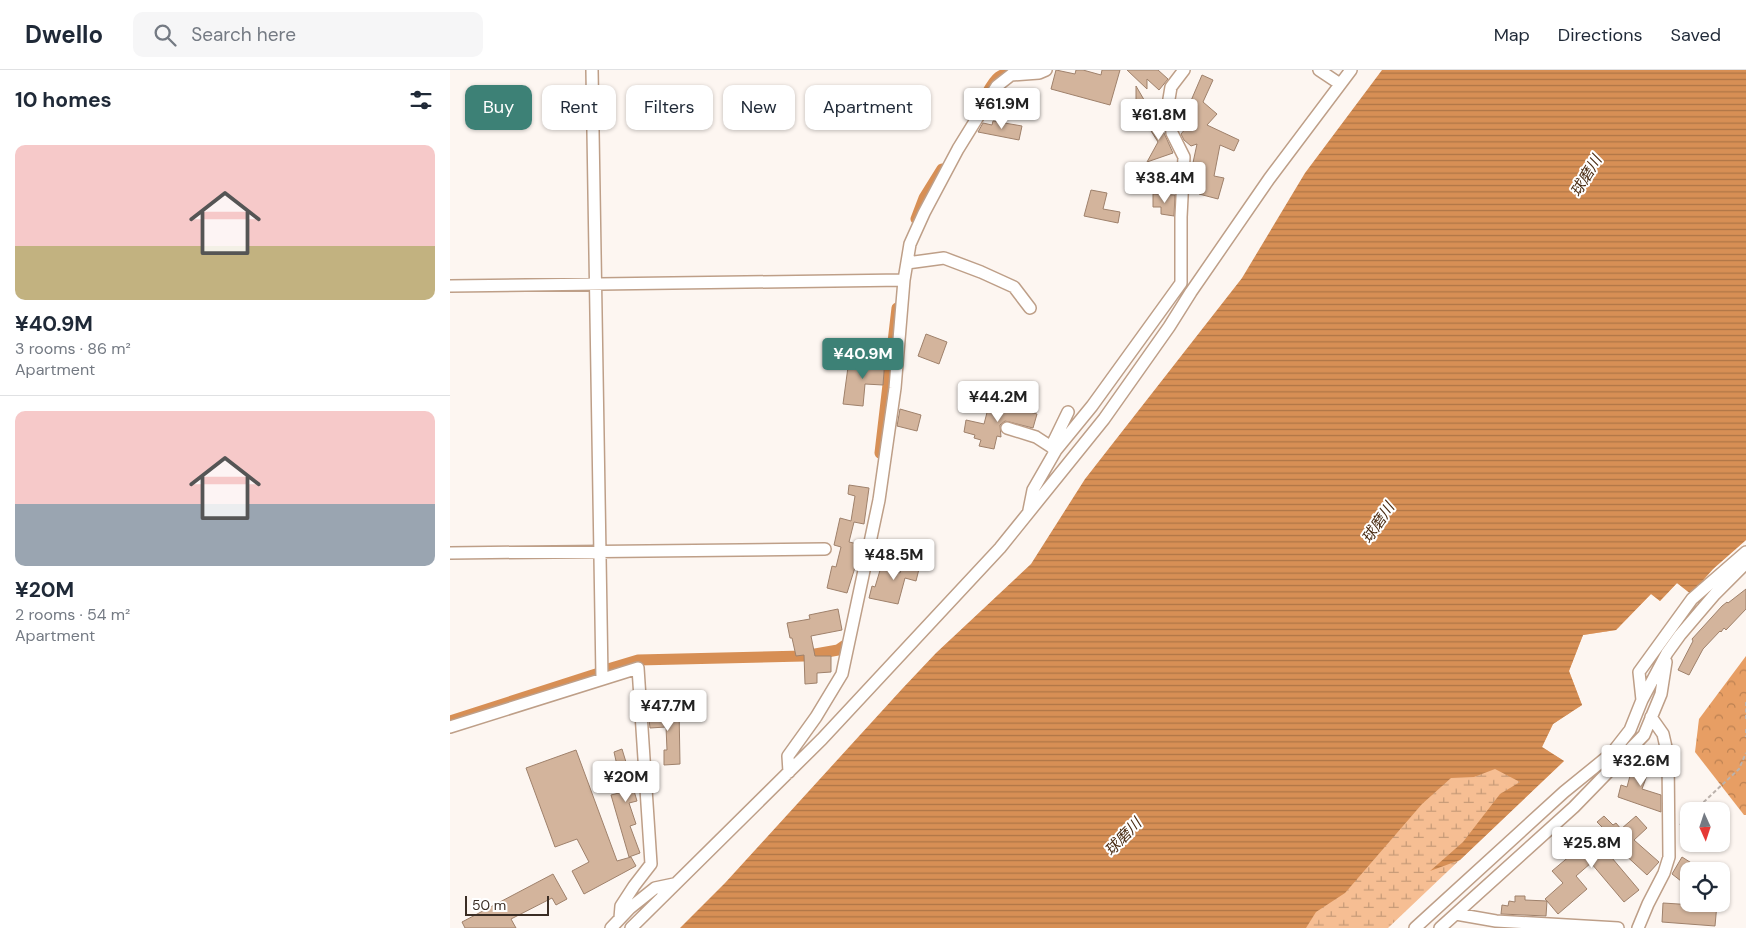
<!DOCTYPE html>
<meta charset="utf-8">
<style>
body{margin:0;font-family:"DM Sans","Noto Sans JP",sans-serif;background:#f6f6f7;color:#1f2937;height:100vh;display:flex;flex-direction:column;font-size:19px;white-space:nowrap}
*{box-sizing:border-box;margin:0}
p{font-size:16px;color:#747a83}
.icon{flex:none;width:28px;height:28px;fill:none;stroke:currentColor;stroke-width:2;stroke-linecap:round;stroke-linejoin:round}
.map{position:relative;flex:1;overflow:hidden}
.side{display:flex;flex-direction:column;background:#fff;width:450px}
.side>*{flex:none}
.top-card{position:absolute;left:15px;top:15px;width:475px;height:45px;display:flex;gap:10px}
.needle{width:32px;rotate:177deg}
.fabs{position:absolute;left:1230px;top:732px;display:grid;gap:10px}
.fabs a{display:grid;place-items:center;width:50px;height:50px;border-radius:10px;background:#fff;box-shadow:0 1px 4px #0004;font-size:25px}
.scale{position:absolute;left:15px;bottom:12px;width:84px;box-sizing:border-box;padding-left:5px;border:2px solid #3a2d24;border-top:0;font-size:14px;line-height:18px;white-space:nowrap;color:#3a2d24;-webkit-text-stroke:4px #fff;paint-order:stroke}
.price{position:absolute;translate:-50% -42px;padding:0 11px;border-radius:5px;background:#fff;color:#222;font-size:16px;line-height:32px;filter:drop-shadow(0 1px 2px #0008)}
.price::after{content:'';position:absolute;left:50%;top:30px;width:15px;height:11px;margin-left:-8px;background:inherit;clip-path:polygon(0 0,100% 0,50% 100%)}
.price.active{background:#3d8176;color:#fff}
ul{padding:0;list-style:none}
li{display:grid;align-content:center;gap:10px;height:265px;padding:0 15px}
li+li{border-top:1px solid #e0e1e3}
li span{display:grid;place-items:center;height:155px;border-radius:10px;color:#555}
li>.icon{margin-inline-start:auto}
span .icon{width:90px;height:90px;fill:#fffc;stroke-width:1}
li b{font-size:21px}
h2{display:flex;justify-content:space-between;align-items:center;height:60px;padding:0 15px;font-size:21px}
.tag{padding:0 18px;border-radius:10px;background:#fff;box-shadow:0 1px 4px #0004;font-size:18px;line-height:45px}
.tag.active{background:#3d8176;color:#fff}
header{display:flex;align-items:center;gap:30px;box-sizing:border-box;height:70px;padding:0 25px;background:#fff;border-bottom:1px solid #e0e1e3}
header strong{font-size:24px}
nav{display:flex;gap:28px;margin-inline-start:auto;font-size:18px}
.search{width:350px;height:45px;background:#f6f6f7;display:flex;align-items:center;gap:12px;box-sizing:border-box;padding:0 18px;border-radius:10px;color:#747a83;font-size:19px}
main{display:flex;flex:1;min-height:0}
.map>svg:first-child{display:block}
</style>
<header>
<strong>Dwello</strong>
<div class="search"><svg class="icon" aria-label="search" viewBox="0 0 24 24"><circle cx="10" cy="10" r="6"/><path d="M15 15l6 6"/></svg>Search here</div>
<nav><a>Map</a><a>Directions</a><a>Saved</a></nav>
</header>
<main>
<section class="side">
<h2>10 homes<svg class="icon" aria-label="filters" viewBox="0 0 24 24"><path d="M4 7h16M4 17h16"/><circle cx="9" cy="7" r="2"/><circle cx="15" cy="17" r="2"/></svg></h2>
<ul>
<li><span style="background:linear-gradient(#f6c9c9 65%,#c2b280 0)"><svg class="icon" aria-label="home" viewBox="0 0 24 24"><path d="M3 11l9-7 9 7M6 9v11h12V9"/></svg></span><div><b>¥40.9M</b><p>3 rooms · 86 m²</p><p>Apartment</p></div></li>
<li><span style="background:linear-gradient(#f6c9c9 60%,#9aa5b1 0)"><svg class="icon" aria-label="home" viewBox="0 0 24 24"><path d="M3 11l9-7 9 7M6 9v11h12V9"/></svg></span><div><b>¥20M</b><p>2 rooms · 54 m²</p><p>Apartment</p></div></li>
</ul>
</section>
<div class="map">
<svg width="1296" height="858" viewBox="0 0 1296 858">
<defs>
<pattern id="forest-crowns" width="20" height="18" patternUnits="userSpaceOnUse" patternTransform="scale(1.25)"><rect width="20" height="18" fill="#e79e64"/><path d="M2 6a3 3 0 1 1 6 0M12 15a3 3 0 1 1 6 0" fill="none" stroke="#bc8152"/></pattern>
<pattern id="wetland-marsh" width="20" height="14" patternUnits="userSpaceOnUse" patternTransform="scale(1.25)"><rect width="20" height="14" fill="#f6be93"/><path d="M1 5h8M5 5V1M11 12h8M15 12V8" fill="none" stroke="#c89b78"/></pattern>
<pattern id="water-rules" width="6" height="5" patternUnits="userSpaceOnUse" patternTransform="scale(1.25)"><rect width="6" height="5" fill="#d78f55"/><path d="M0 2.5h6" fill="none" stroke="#af7546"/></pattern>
</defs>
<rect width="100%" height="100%" fill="#fdf6f1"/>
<path fill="url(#forest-crowns)" d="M1296,586V745H1294L1245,682L1249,649Z"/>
<path fill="url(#wetland-marsh)" d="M1296,470L1263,499L1241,524L1227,513L1210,531L1201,524L1166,560L1133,565L1119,601L1132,635L1103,654L1092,677L1114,691L938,858H776L1102,540Z"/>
<path fill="url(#water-rules)" d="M932,0H1296V470L1263,499L1241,524L1227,513L1210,531L1201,524L1166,560L1133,565L1119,601L1132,635L1103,654L1092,677L1114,691L1010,790L980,801L1013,772L1050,724L1070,712L1045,699L1024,707L1001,708L972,734L895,823L866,842L856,858H230L275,813L452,619L486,583L581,494L635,409L792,208L855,103Z"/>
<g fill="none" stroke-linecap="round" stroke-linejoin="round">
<path stroke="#d78f55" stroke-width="11" d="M537,23C546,7 549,3 568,2
M466,149L474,128L492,99
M430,383L447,238
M158,599L188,590L354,586L388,580L398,573L399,567
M0,651L146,604"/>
</g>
<path fill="#d3b49c" stroke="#9f816b" d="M606,0L625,4L626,0H633L651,5L652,0H670L660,35L601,19Z
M677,0H708L718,9L709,20L697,9V19Z
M752,5L763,10L753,32L767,44L757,55L789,70L784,81L770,75L764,106L774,108L768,129L749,124L754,105L741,102L747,74L741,76L734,70L731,64L736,58L729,52L743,35L740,33Z
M686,16L700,40H686Z
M705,48L714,63L723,83L697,92L708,72L696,53Z
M543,51L572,56L569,70L528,62L533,53L542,55Z
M641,120L657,123L653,139L670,142L668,153L634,146Z
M703,124L725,125L724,146L711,144V137H703Z
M476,264L497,272L489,294L468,286Z
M417,287L435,288L433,315L415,314L413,336L393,334L398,297L417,299Z
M540,331L587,344L583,358L555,351L550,355L551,367L547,366L544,379L529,376L531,370L524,368L525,365L514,362L516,350L534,354Z
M450,339L471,345L467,361L447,356Z
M399,415L419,418L414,454L404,452L399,472L412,475L397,523L377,518L382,496L386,497L391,477L384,475L390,448L401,451L405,426L398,424Z
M454,487L471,491L466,511L455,508L448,534L419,528L422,516L425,517L431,497L450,503Z
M1296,519V539L1276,560L1274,558L1271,562L1270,561L1253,579L1239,605L1228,600L1243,571L1242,569L1272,536L1277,532L1278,533Z
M388,539L392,560L361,566L365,586H381V602L367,603V613L355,614L354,585L346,586L342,568H340L337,553L360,549L359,545Z
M229,638L230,694L214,695V680H217L216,657L200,658L198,640Z
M172,679L179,702L186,700L188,712L182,714L187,731L179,733L186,754L180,756L190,783L179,787L161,725L173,722L164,682Z
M126,680L167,791L181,787L186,796L134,824L122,801L139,792L127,769L105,777L76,698Z
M1191,685L1203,689L1192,719L1211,725V742L1168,727L1171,715L1177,717L1181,702H1183Z
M1154,746L1163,755L1166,753L1171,759L1186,746L1197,758L1184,770L1209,792L1197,805L1158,769L1151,775L1189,820L1174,832L1141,793L1126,806L1137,819L1108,844L1097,831L1096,846L1051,844L1052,835L1058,836L1059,831L1065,832V826H1075V830L1097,831L1095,829L1113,813L1102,801L1153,758L1147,752Z
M1232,787L1243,794L1231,811L1222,804Z
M103,804L117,829L106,835L102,828L61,849L66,858H15L12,852Z
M1213,833L1244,835V834H1267L1265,856L1212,852Z"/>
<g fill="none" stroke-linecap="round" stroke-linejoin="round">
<defs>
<path id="minor" d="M142,0L152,608
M869,0L890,14
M457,193L494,188L531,202L564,217L580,238
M0,216L454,210
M557,358L586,367L606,380
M601,377L618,342
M579,440L583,420L606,380L642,336L731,213V147L734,87L722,63L719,29L721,17L734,0
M0,483L375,479
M1192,630L1189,602L1242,529L1296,482
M0,657L188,598L201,794L184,816L171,836L170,848
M339,702L338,686L366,647L392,604L429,430L445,318L454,210L460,174L474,143L508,79L547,16L561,5L589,3L596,0
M1006,844L1046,851L1168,858
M161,858L180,838L205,818L224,814
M181,858L372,669L550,478L654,349L719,257L741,222L819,109L901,0
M965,858L1114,722L1162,683L1180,660L1192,630L1217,583L1230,565L1265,524L1296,493
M990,858L1124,737L1194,665L1211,624L1216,592
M1188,858L1198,834L1214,803L1219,787L1218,686L1213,664L1201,647"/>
</defs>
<use href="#minor" stroke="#be9f88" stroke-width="14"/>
<path stroke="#bbb2ac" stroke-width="2" stroke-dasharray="4 2.5" stroke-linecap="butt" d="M1296,632V649
M1296,659V667
M1244,741L1289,699L1296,683
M1230,755L1239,746"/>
<use href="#minor" stroke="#fff" stroke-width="11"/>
</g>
<g text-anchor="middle" stroke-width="4" stroke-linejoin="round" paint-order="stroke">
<g font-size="15" font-style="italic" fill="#482a11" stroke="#fff">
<text transform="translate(1136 106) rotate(-59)" y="5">球磨川</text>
<text transform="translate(928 453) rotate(-56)" y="5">球磨川</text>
<text transform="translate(673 767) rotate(-46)" y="5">球磨川</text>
</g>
</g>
</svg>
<div class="fabs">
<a><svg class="needle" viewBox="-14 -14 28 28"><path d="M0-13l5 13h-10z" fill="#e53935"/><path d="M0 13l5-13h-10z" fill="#747a83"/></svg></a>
<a><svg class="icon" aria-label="locate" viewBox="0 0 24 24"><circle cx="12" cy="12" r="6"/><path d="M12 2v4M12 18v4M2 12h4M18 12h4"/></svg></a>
</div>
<div class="scale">50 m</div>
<b class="price" style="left:552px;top:60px">¥61.9M</b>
<b class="price" style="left:709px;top:71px">¥61.8M</b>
<b class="price" style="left:715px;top:134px">¥38.4M</b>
<b class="price active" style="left:413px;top:310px">¥40.9M</b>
<b class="price" style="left:548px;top:353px">¥44.2M</b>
<b class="price" style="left:444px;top:511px">¥48.5M</b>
<b class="price" style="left:218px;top:662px">¥47.7M</b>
<b class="price" style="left:1191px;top:717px">¥32.6M</b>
<b class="price" style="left:176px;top:733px">¥20M</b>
<b class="price" style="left:1142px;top:799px">¥25.8M</b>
<div class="top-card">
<a class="tag active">Buy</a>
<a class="tag">Rent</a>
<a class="tag">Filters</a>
<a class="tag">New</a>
<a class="tag">Apartment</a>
</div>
</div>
</main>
